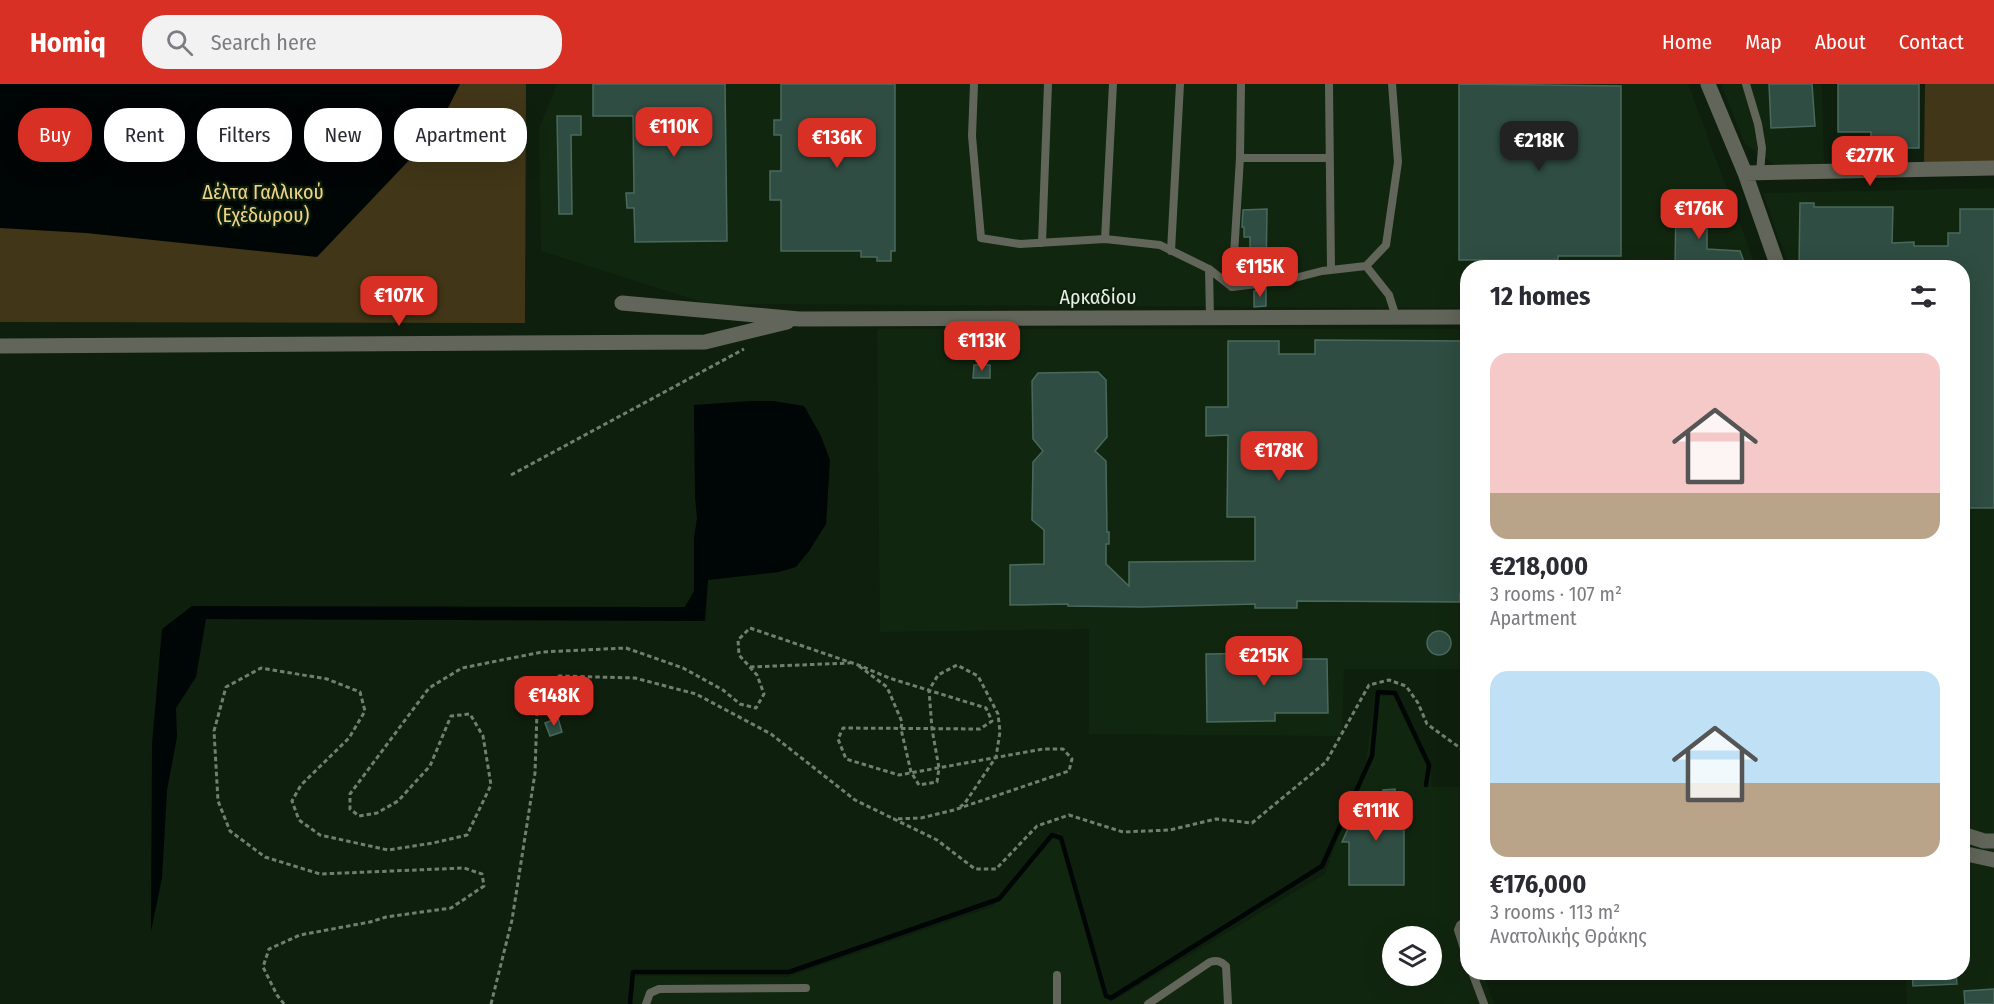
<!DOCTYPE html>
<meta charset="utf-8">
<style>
body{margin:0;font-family:"Fira Sans Condensed",sans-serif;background:#f2f2f3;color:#2b2b33;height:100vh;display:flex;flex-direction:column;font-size:22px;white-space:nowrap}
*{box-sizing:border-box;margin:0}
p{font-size:20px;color:#7c7c81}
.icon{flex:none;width:33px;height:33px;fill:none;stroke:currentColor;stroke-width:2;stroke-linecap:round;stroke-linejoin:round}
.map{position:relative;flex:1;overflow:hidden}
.sheet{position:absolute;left:1460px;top:176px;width:510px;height:720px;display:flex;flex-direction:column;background:#fff;border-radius:24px;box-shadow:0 6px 24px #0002}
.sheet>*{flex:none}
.hud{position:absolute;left:18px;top:24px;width:570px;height:54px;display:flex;gap:12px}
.fabs{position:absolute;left:1382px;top:842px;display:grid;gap:12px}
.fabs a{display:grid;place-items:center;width:60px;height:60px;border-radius:50%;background:#fff;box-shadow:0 6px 24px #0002;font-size:30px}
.price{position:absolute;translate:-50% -51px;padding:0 14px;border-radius:12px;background:#d93025;color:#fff;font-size:20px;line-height:39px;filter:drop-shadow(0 2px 3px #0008)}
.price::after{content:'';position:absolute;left:50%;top:36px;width:18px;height:14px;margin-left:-9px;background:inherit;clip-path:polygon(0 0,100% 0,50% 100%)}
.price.current{background:#222;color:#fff}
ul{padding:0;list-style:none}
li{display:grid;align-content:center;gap:12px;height:318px;padding:0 30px}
li span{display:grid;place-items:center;height:186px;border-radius:18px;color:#555}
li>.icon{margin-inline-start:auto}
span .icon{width:108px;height:108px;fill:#fffc;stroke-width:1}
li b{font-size:26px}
h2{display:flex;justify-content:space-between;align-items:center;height:72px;padding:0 30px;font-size:26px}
.tag{padding:0 21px;border-radius:24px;background:#fff;box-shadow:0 6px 24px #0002;font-size:21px;line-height:54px}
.tag.current{background:#d93025;color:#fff}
header{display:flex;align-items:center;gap:36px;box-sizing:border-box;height:84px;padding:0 30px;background:#d93025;color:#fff}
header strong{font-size:28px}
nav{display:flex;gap:33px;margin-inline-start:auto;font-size:21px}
.search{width:420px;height:54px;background:#f2f2f3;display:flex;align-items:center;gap:15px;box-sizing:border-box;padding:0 21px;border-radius:24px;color:#7c7c81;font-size:22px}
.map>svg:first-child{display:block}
</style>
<header>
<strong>Homiq</strong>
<div class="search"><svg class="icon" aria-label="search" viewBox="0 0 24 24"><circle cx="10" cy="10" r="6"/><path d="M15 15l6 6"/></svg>Search here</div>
<nav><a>Home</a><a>Map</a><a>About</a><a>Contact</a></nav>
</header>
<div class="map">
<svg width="1994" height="920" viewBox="0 0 1994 920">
<rect width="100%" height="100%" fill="#0f1f0d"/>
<path fill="#11260f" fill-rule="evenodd" d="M557,0H1688L1756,183H1467V224L746,220L721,224L541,167L539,44Z
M1721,0H1822L1824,82L1778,83L1745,60Z
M1994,104V920H1907L1905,888H1962V183H1789L1763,109Z
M877,245H1467V585H1344L1342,652L1089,650V545L880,548Z
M1399,611L1431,691V703H1467V888H1483L1494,920H630L632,892L787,893L992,823L1059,746L1111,918L1325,790L1366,677L1375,612ZM1392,852H1431V891H1392Z"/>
<path fill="#413617" d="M0,0H526L525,239L0,238Z
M1925,0H1994V79L1924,80Z"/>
<path fill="#000505" d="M0,0H460L436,48L317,173L86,149L0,144Z
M750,317H773L804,322L820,350L830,376L826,440L809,467L796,483L779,488L708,496L705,537L206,535L196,593L176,624L177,653L167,706L162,794L151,847L152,660L162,545L192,522L685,523L694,507V454L697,434L695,413L694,321Z"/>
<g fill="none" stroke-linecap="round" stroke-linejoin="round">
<path stroke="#000505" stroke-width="4.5" d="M630,920L633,888H789L999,815L1052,751L1061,754L1106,912L1111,914L1322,782L1372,672L1378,608L1395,609L1429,681L1426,701"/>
</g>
<path fill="#2f4d42" stroke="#4a695d" stroke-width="1.5" d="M593,0H725L727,157L635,158L634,124H627L626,109H634L633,32H593Z
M781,0H895V167H891V177H877V173H861V167H781V116H770V87H781V51H774V36H781Z
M1459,0L1621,2V172H1558V176H1459Z
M1769,0H1812L1815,42L1771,44Z
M1838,0H1919V64H1896V59H1871V48H1838Z
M557,32H581V51H571L572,130H559Z
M1707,117V165L1740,167L1746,183H1675L1676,118Z
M1800,119H1814V123H1893L1892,159L1914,158V162H1948V149H1960V125H1994V424H1962V183H1919V179H1892V183H1799Z
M1267,125L1266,193L1254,194L1250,193V153H1244V143H1242L1243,126Z
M1266,205V222L1254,223V207Z
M1315,256L1467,257V510H1460V518L1297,517V524H1255V520L1141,523L1068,522V520L1010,521V481L1044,480V446L1032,436L1033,378L1043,367L1033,355L1032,297L1038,289L1098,288L1106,296L1107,353L1095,367L1106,377L1107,448H1109V460H1106V480L1129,502V478L1255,477V433H1227L1228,351L1206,352V323H1228V257H1279V270H1315Z
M974,281H990V294H973Z
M1427 559a12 12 0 1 1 24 0a12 12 0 1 1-24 0Z
M1274,569V575H1327L1328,629H1275V637L1207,638L1206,570Z
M558,634L562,648L550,652L545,639Z
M1395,705L1396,731H1404V801H1349V758H1342L1354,732L1353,714L1383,711V706Z
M1912,888H1956L1957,900L1913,902Z
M1994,905V920H1965L1964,907Z"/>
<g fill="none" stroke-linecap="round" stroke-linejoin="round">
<path stroke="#717f6f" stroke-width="3" stroke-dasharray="4.5 3" stroke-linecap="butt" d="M511,391L744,265
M859,582L887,603L902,638L901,645L911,688L919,701L937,698L939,684L932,645L929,606L938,591L957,581L978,592L998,630L1000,648L996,673L965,719L960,723
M750,583L850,579
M284,920L277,911L263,883L269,865L300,851L370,838L386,833L451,824L484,802L482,790L464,784L320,790L265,773L230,747L218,717L214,647L226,603L261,584L327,595L360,608L365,627L349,654L301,701L292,717L299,736L320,751L388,766L433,759L467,751L491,701L483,652L470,630L451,632L430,682L398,717L377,729L359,732L350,725V710L429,604L462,584L542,568L626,564L683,584L723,606L740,620L756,624L764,610L757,591L739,571L738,556L750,544L861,582L889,594L986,624L992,637L980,645L843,644L838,655L846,675L899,691L1043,665H1063L1072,675L1069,687L954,726L921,734L893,735
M491,920L512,836L535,689L537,627L559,592L635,594L696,610L771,650L855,716L937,756L975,785H996L1037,742L1069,731L1123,748L1170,746L1216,735L1252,739L1326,678L1369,601L1389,596L1406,602L1418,619L1427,640L1467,669"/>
<path stroke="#626559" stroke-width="8" d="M974,0L972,52L981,154L1020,160L1105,155L1160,161L1209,185L1232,203L1283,197L1322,187L1366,182L1386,161L1398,78L1392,0
M1329,0L1331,186
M1746,0L1758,40L1762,64L1760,89
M1240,74H1329
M1105,155L1113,0
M1042,159L1048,0
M1171,167L1180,0
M1366,182L1389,211L1396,233
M1209,185L1210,234
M1232,203L1240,74L1241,0
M1467,836L1460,841L1458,846L1467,874
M1472,888L1484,920
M646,920L650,909L659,905L806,904
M1057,920V891
M1148,920L1210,878C1217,876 1221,877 1226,882L1228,920"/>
<path stroke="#626559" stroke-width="15" d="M1708,0L1745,89L1778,183
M1745,89L1994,84
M622,219L799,235L1467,233
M0,262L705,258L787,238
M1962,750L1984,757H1994
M1962,769L1994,776"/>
</g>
<g text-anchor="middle" stroke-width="4.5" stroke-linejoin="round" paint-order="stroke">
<g font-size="20" fill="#f2d589" stroke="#0f1f0d">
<text x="263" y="115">Δέλτα Γαλλικού<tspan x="263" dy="23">(Εχέδωρου)</tspan></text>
</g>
<g font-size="20" fill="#e5f1e4" stroke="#0f1f0d">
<text x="1098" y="220">Αρκαδίου</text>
</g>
</g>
</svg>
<div class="fabs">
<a><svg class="icon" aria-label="layers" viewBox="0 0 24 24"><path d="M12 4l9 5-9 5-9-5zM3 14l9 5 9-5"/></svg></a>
</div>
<b class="price" style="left:674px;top:74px">€110K</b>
<b class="price" style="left:837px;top:85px">€136K</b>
<b class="price current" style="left:1539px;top:88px">€218K</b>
<b class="price" style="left:1870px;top:103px">€277K</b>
<b class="price" style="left:1699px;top:156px">€176K</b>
<b class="price" style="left:1260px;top:214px">€115K</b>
<b class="price" style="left:399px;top:243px">€107K</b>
<b class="price" style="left:982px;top:288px">€113K</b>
<b class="price" style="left:1279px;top:398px">€178K</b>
<b class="price" style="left:1264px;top:603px">€215K</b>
<b class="price" style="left:554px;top:643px">€148K</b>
<b class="price" style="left:1376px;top:758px">€111K</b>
<div class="hud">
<a class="tag current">Buy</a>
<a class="tag">Rent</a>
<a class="tag">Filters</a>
<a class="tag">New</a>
<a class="tag">Apartment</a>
</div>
<section class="sheet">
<h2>12 homes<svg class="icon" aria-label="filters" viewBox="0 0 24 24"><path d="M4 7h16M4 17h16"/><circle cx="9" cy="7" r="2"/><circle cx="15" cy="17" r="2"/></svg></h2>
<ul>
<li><span style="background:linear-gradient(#f6c9c9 75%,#b9a48a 0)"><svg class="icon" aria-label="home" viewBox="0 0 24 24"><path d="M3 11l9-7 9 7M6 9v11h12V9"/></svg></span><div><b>€218,000</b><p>3 rooms · 107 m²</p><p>Apartment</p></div></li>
<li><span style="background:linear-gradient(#bfe0f5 60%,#b9a48a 0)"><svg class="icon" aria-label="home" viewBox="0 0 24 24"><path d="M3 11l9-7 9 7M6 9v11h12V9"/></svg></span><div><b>€176,000</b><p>3 rooms · 113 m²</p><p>Ανατολικής Θράκης</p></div></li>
</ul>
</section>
</div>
